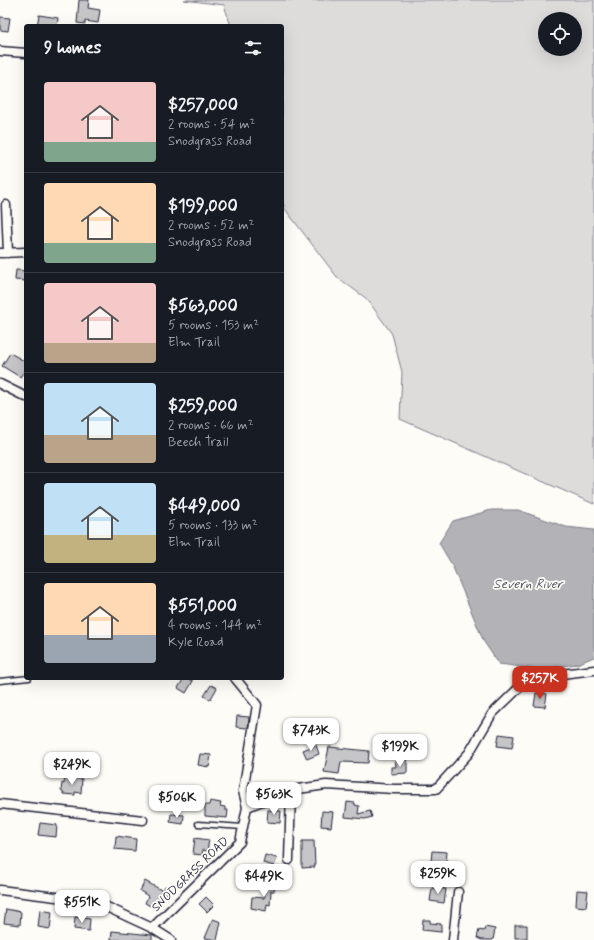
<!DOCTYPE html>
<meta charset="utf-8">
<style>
body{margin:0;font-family:Mynerve,sans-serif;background:#20242c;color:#f1f3f6;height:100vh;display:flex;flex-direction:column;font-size:15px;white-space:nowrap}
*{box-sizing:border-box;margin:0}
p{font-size:13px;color:#9ea1a6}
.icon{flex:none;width:22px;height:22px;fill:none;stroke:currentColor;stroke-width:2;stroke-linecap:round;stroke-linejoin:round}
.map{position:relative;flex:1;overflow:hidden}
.side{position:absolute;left:24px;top:24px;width:260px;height:656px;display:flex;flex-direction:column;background:#171b24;border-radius:4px;box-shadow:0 4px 16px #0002}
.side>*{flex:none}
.controls{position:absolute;left:538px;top:12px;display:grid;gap:8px}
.controls a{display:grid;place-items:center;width:44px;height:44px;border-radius:50%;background:#171b24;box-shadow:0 4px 16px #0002;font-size:20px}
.price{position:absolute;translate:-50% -34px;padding:0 9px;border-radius:8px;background:#fff;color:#222;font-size:13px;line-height:26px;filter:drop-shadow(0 1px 2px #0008)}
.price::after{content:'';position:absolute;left:50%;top:24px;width:12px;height:9px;margin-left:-6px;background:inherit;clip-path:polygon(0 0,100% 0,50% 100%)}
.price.selected{background:#c8321e;color:#fff}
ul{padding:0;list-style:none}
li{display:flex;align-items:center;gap:12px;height:100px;padding:0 20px}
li+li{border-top:1px solid #363941}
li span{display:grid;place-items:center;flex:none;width:112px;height:80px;border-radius:4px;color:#555}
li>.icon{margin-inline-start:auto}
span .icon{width:48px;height:48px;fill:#fffc;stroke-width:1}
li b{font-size:17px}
h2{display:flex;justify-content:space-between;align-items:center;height:48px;padding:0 20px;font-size:17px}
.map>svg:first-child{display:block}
</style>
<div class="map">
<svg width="594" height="940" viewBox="0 0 594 940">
<rect width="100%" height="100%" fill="#fdfcf7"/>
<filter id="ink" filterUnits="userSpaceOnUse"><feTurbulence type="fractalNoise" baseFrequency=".025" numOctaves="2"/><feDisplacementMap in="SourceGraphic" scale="8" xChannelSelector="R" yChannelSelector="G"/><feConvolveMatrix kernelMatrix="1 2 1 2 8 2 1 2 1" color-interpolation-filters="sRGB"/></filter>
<g filter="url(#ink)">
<path fill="#dddcdb" stroke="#807f8b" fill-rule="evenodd" d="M184,0H594V504L400,419L402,372L392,334L367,299L337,277L285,209L282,198V26H231L224,5ZM545,19H575V49H545Z"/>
<path fill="#b2b2b7" stroke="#787885" d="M491,510H518L566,527L594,530V657L577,664L539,669L499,664L484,642L452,565L439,543L453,521Z"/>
<path fill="#c6c6c8" stroke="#22223b" d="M79,0H89L88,8L100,10L98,23L85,21V24L77,23Z
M39,15L58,18L57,26H37Z
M0,17L10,18L8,31L0,30Z
M16,270L26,271V281L15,280Z
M10,353L26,362V369L20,377L2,366Z
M184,678L193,681L186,693L178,688Z
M211,685L217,688L210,700L204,696Z
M536,693L547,694L545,707L534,706Z
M237,716L249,717L248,728L236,727Z
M499,734L514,736L512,748L497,746Z
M316,745L319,754L307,759L303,750Z
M329,747L369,751L368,763L341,762L339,774L324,772Z
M200,754L211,755L209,767L198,765Z
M407,760V773L391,774V767H396L395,761Z
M65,777L82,779L81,793L75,792V795L63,794V792L61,791L62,783L64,784Z
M210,801L221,803L220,806L225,807V810H228L227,818L205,816V805H209Z
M347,802L355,803V805L359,806L358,814L370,811L372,817L365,819L345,817Z
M268,810L281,811L280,823L267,822Z
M322,811L333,812L331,827L321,826Z
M171,814L184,815L183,824L170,822Z
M40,823L57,825L56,837L38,835Z
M116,836L136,839L135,851L115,849Z
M195,838L209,840L207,851L202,850L203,855L193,854Z
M302,841H314L315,867L302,868Z
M432,851L447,852L446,863L431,862Z
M265,855L277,858L274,866L263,863Z
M145,881L163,891L165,886L171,889L168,895L163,892L154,908L145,903L148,896L140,891Z
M266,881L275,882L274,891H271L270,905L267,904L266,911L251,908L252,897L264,898Z
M432,888L446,889L444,903L430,901Z
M577,890L588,891L586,907L576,906Z
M206,897L214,905L207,912L199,904Z
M6,909L21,912L20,925L4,923Z
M40,910L52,912L50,929L38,927Z
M75,917L90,919L89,931L74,929Z
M213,919L221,922L217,940L205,938Z
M423,920H430V923L441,924V932L422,930Z
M515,925H527V938H515Z
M485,927L495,929L493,940H482L477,938L479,930L484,931Z
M112,931L152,935V940H111Z"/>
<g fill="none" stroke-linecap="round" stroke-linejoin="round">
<defs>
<path id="lane" d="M0,681L29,678
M198,824L243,827"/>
<path id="street" d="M0,51L26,53
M6,205L8,253
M0,253L26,252
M0,384L26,397
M0,804L143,820
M247,807L291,790L326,785L394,789H436L469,753L492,714L529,678L594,670
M289,860L291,790
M0,890L96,902L152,928L171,940
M152,928L240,842L247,807L243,791L257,705L235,678
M453,940L458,892"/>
</defs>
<use href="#lane" stroke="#22223b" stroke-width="7"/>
<use href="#street" stroke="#22223b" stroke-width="11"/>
<use href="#lane" stroke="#fdfcf7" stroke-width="4"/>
<use href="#street" stroke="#fdfcf7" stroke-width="8"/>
</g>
</g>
<g text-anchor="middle" stroke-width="3.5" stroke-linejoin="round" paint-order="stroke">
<g font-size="12" fill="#22223b" stroke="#fdfcf7">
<text transform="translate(190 874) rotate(-44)" y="4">SNODGRASS ROAD</text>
</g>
<g font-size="13" font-style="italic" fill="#545466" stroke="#fdfcf7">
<text x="528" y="588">Severn River</text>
</g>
</g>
</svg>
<div class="controls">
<a><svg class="icon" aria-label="locate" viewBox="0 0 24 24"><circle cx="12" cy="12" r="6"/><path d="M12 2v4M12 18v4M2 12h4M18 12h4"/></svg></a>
</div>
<b class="price selected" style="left:540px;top:700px">$257K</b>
<b class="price" style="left:311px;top:752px">$743K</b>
<b class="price" style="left:400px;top:768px">$199K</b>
<b class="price" style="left:72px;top:786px">$249K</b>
<b class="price" style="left:274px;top:816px">$563K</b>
<b class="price" style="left:177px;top:819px">$506K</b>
<b class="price" style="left:438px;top:895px">$259K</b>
<b class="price" style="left:264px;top:898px">$449K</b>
<b class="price" style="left:82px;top:924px">$551K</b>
<section class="side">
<h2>9 homes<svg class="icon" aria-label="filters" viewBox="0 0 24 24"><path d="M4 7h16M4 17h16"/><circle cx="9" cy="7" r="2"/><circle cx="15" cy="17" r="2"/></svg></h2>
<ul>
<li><span style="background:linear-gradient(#f6c9c9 75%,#7fa58c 0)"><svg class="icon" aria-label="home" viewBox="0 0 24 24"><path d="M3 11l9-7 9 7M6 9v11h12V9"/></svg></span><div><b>$257,000</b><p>2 rooms · 54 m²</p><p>Snodgrass Road</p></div></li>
<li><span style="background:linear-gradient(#ffd9b3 75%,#7fa58c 0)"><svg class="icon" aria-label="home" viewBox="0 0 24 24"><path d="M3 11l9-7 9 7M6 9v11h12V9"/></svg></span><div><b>$199,000</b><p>2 rooms · 52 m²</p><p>Snodgrass Road</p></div></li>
<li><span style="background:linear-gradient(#f6c9c9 75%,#b9a48a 0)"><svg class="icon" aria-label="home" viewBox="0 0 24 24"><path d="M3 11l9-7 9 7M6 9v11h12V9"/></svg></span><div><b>$563,000</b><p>5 rooms · 153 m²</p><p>Elm Trail</p></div></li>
<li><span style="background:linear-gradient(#bfe0f5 65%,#b9a48a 0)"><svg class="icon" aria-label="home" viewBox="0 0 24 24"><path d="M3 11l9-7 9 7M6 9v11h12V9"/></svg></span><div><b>$259,000</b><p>2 rooms · 66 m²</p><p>Beech Trail</p></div></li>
<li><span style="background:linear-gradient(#bfe0f5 65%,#c2b280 0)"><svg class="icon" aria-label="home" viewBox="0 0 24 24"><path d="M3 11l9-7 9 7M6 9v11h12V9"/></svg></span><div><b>$449,000</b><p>5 rooms · 133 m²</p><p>Elm Trail</p></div></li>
<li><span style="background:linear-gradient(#ffd9b3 65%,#9aa5b1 0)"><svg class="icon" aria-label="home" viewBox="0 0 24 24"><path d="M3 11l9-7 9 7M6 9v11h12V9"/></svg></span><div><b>$551,000</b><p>4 rooms · 144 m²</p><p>Kyle Road</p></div></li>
</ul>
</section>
</div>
